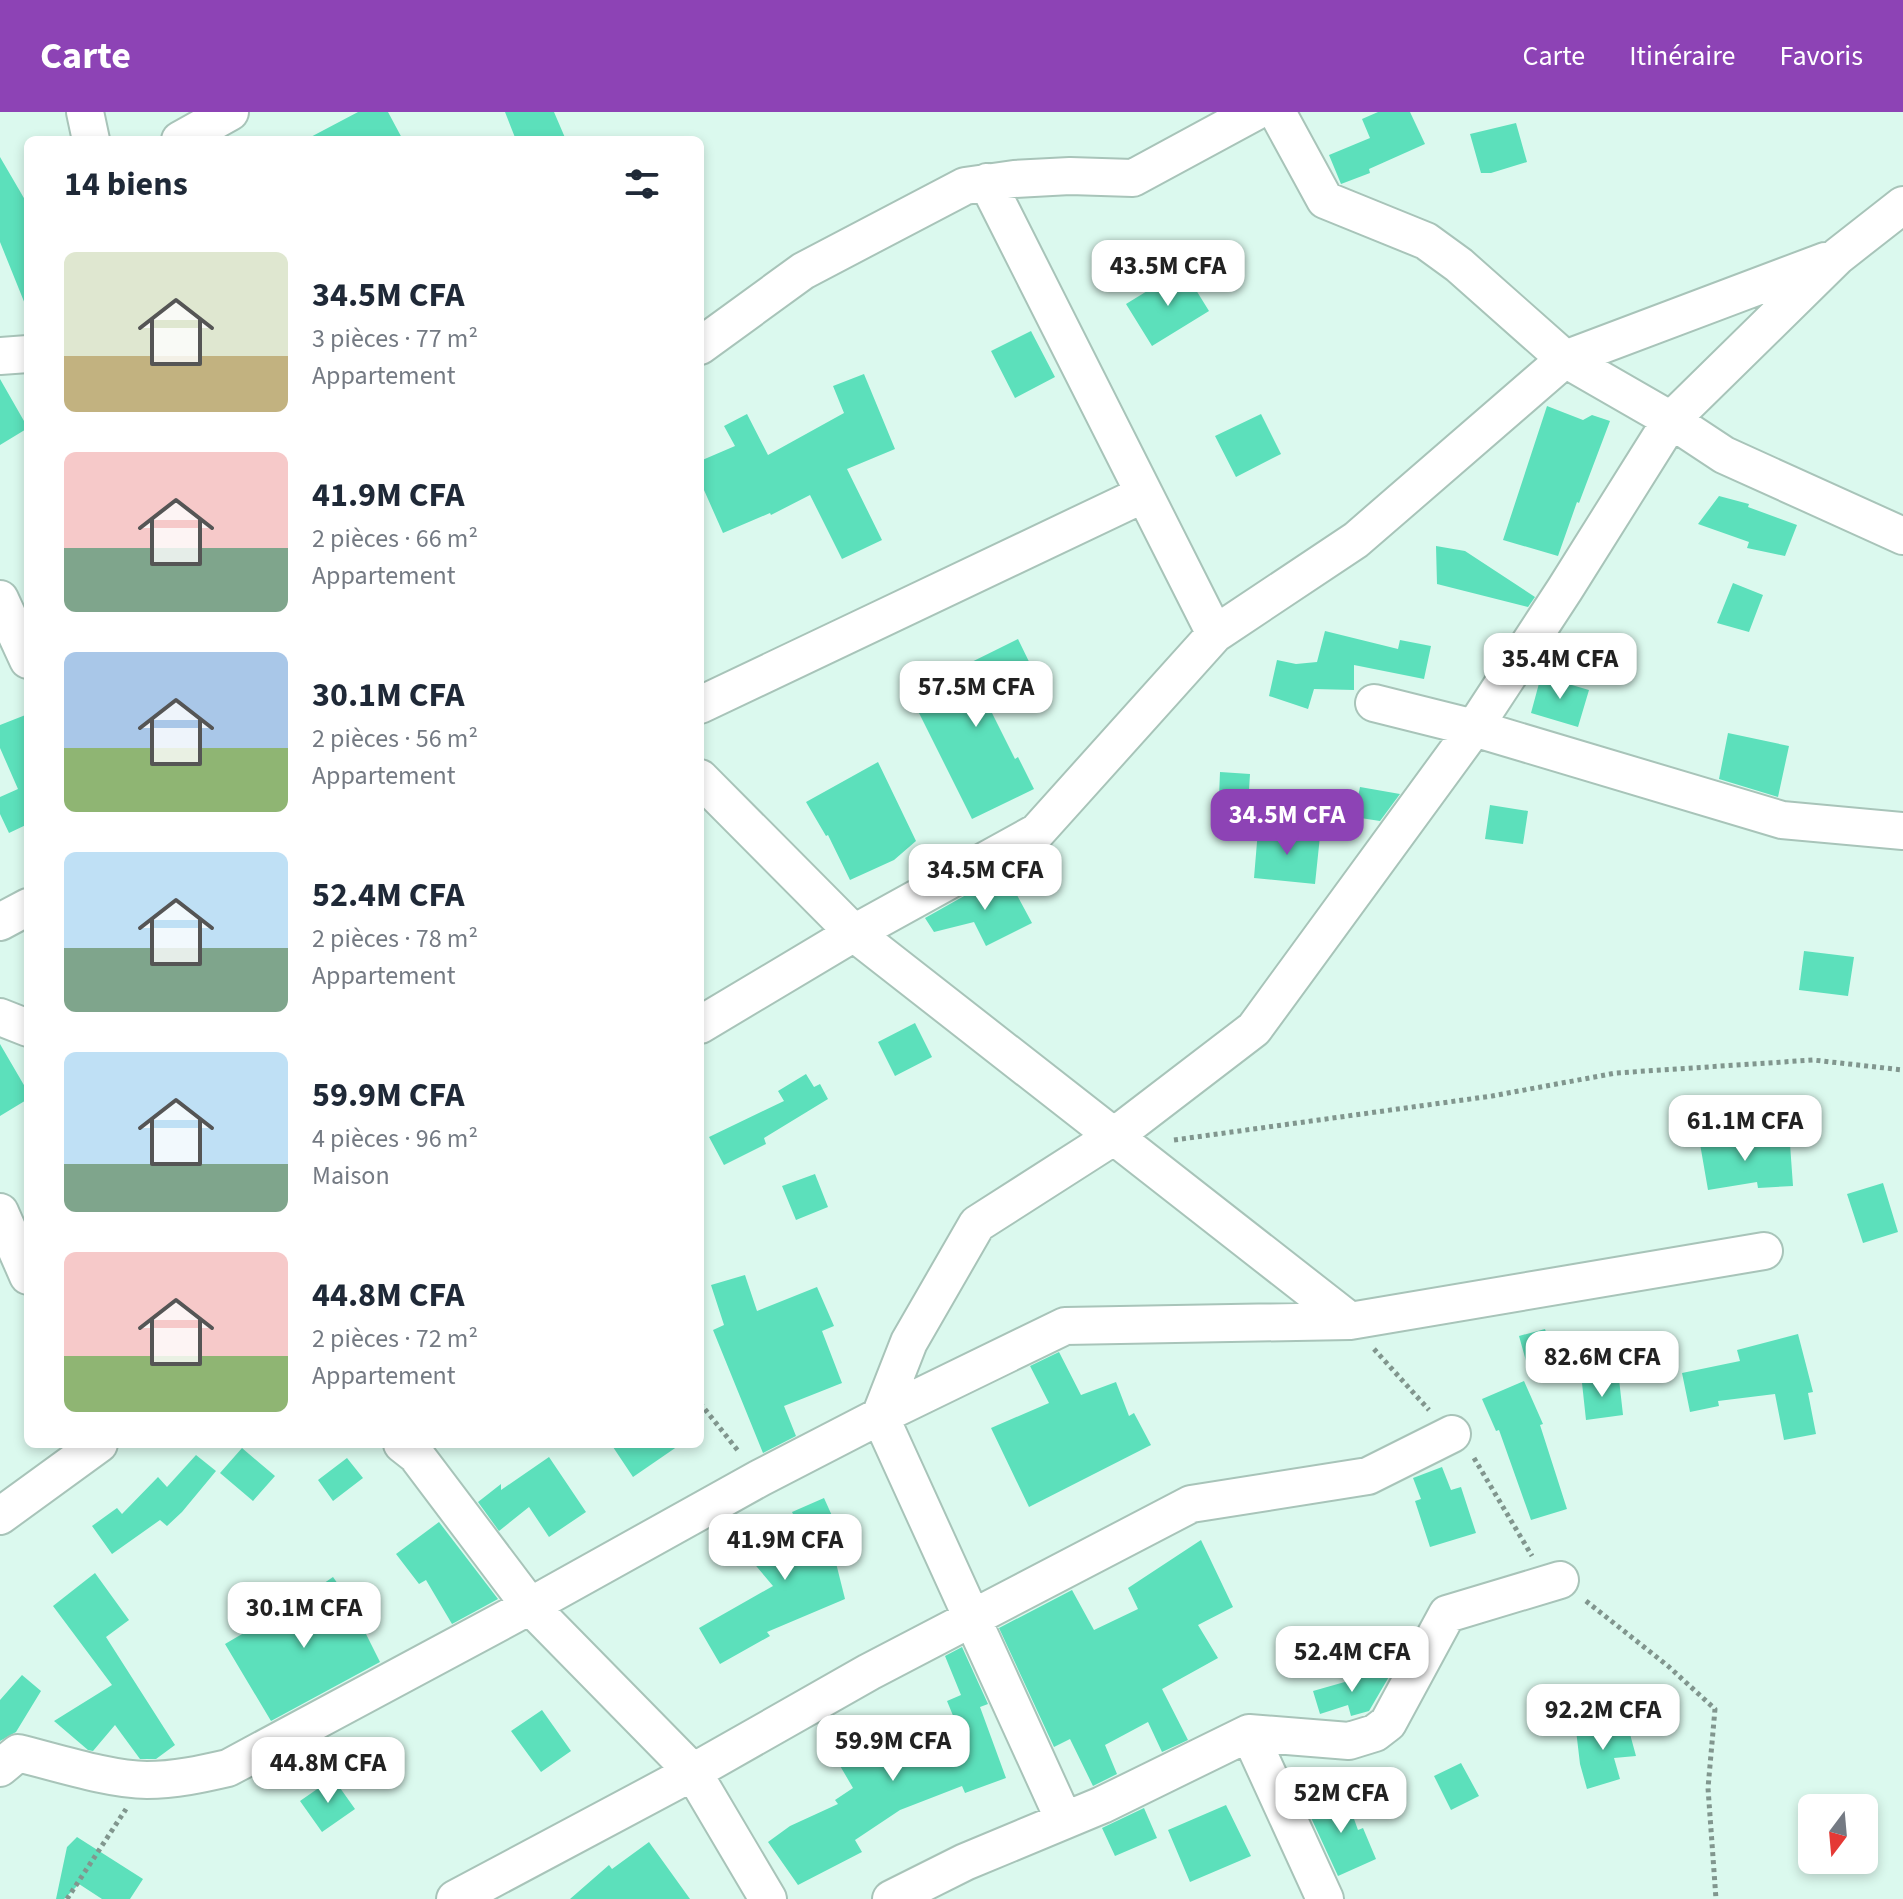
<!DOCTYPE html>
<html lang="fr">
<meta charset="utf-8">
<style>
body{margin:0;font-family:"Source Sans 3",sans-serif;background:#f6f6f7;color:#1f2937;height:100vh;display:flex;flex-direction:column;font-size:30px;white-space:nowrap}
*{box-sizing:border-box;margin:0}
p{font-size:26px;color:#747a83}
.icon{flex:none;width:44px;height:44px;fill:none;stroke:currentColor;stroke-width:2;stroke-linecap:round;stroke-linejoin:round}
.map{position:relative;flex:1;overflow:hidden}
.details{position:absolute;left:24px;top:24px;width:680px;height:1312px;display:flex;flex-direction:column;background:#fff;border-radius:12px;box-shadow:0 4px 12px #0003}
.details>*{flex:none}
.needle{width:52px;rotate:196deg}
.fabs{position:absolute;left:1798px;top:1682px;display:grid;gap:16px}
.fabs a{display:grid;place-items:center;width:80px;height:80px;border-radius:12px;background:#fff;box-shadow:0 4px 12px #0003;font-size:40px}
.price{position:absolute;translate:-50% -68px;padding:0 18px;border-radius:16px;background:#fff;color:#222;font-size:26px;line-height:52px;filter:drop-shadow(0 2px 4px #0008)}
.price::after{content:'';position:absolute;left:50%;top:48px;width:24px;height:18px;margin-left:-12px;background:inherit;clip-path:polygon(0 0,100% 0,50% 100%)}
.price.selected{background:#8d43b5;color:#fff}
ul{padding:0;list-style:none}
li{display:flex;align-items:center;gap:24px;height:200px;padding:0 40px}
li span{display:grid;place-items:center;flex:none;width:224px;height:160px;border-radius:12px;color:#555}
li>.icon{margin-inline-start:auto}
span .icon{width:96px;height:96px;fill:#fffc;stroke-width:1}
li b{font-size:34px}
h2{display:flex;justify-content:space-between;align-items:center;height:96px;padding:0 40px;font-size:34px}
header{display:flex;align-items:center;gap:48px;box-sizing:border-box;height:112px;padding:0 40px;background:#8d43b5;color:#fff}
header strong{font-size:38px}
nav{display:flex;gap:44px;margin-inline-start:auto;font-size:28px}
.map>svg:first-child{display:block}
</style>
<header>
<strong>Carte</strong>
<nav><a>Carte</a><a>Itinéraire</a><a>Favoris</a></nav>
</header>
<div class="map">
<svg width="1903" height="1787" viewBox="0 0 1903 1787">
<rect width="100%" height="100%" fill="#dbf9ee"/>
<path fill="#5ce0bb" d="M358,0H388L403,28H305Z
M505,0H554L566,28H516Z
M1378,0H1410L1425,32L1369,57L1370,61L1341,72L1329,43L1370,26L1362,7Z
M1516,11L1527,50L1491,61H1481L1470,22Z
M0,45L28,93L27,197L0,130Z
M1183,157L1209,199L1152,234L1126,192Z
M1031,219L1055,265L1015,286L991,239Z
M864,262L895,337L847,357L882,428L842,447L810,383L771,403L770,401L723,421L700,369V349L735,334L724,314L747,302L768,343L844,301L833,274Z
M0,267L28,316L0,333Z
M1547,294L1583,308L1592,303L1610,309L1579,391L1577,390L1558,444L1503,428Z
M1261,302L1281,342L1236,365L1215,324Z
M1719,384L1749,392L1748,395L1797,413L1785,444L1747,436L1749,430L1698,412Z
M1436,434L1465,439L1535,485L1528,495L1437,472Z
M1733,471L1763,483L1749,520L1717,511Z
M1325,519L1398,537L1400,528L1431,534L1424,567L1354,553V578L1314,577L1308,597L1269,584L1277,548L1296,552L1317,550Z
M1018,527L1034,560L984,585L1015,647L1018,645L1034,677L972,707L909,581Z
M1541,564L1589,578L1578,615L1531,601Z
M28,602V712L9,721L0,702V685L18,677L0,636V613Z
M1728,621L1789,634L1778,685L1719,667Z
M878,650L916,729L894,748L850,768L828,723L826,724L806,690Z
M1220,660L1250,662L1247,710L1218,709Z
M1360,675L1400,682L1380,709L1354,705Z
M1490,693L1528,699L1523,732L1485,727Z
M1258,718L1320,724L1315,772L1254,766Z
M1005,761L1032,811L986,834L974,810L934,820L925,806Z
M1804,839L1854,845L1848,884L1799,878Z
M915,911L932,945L895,964L878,930Z
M0,932L28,980V987L0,1004Z
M806,962L814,975L820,972L828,987L764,1026L766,1032L724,1053L709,1025L784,989L778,979Z
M1736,1019L1739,1035L1790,1032L1793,1074L1758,1076L1757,1070L1708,1078L1699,1026Z
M815,1062L828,1095L796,1108L782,1074Z
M1883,1071L1898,1120L1863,1131L1847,1082Z
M745,1163L757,1199L817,1175L834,1214L822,1219L842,1271L784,1294L796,1324L763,1341L713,1218L724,1213L711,1173Z
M1545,1217L1555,1247L1528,1256L1519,1224Z
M1798,1222L1813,1280L1808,1281L1816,1322L1784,1328L1775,1282L1718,1289L1719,1294L1690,1300L1682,1261L1740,1249L1737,1238Z
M1059,1240L1081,1283L1116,1270L1129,1304L1134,1301L1151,1333L1029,1395L991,1316L1049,1291L1030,1254Z
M1619,1267L1623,1303L1586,1308L1582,1271Z
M1524,1269L1543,1312L1540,1313L1567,1397L1531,1408L1499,1318L1496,1319L1482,1287Z
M611,1332H681L633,1365Z
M242,1336L275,1364L253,1389L220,1361Z
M196,1343L216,1359L182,1400L167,1414L160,1408L112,1442L92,1414L117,1396L122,1402L158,1365L167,1375Z
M549,1345L586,1400L549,1425L529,1395L499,1419L478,1390L501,1372V1378Z
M347,1346L363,1366L333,1389L318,1368Z
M1442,1355L1451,1378L1461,1375L1476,1421L1430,1435L1415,1389L1421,1387L1413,1366Z
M824,1386L847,1437L834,1443L845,1487L767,1520L770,1524L720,1552L699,1516L773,1474L746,1442L794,1404L792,1400Z
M439,1410L498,1487L452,1512L426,1468L419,1472L396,1442Z
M1201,1428L1233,1495L1198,1513L1218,1546L1162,1577L1188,1628L1162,1640L1148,1610L1105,1633L1117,1662L1093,1674L1070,1627L1054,1635L999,1516L1072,1478L1094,1518L1138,1497L1128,1476Z
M95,1461L129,1508L106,1525L175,1633L156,1647H140L115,1613L93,1639L88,1638L54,1609L112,1573L53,1494Z
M333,1465L370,1517L365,1520L380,1550L271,1609L225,1532L254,1515L255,1518Z
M962,1535L988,1592L980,1595L1006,1666L965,1681L962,1674L900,1698L855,1728L862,1740L798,1773L768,1730L790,1714L838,1692L835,1688L853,1676L839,1652L872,1633L867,1620L902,1608L918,1653L966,1635L947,1589L961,1583L945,1544Z
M1394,1556L1369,1599L1351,1604L1348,1593L1320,1602L1313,1579Z
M22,1563L41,1579L16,1620L0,1629V1588Z
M542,1598L571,1639L541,1660L511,1619Z
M1627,1611L1636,1644L1614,1646L1620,1667L1587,1677L1580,1652L1576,1618Z
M1461,1651L1479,1684L1451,1698L1434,1664Z
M333,1666L355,1697L322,1720L300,1689Z
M1345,1682L1358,1718L1363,1716L1376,1747L1338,1764L1307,1697Z
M1226,1693L1251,1744L1190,1770L1168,1718Z
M1144,1696L1157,1726L1115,1744L1102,1716Z
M77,1725L143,1767L130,1787H102L79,1772L64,1787H56L67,1735Z
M649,1730L690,1787H570L609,1753L612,1757Z"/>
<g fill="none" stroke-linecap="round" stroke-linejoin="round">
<defs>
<path id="minor" d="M85,0L91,28
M1277,0L1325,88L1426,129L1459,153L1565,247L1671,308L1724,343L1903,424
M180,28L230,0
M987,70L1215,522
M700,234L803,159L965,74L1014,67L1070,64L1133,66L1255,0
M0,244L28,242
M0,487L28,548
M1374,591L1474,616L1782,708L1903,719
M700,593L1144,382
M700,666L854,821L1350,1209
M0,810L28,795
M0,905L28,916
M700,913L854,821L1037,720L1215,522L1356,428L1565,247L1825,149
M0,1100L28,1164
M402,1332L416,1343L530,1494L693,1660L768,1787
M0,1404L99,1332
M1249,1621L1325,1787
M0,1656L18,1641C55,1650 110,1668 147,1668C175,1668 202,1662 228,1656L530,1494L760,1366L880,1304L1065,1214L1350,1209L1764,1139
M1064,1708L880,1304L909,1230L977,1112L1113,1025L1254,917L1474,616L1565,477L1671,308L1838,144L1903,93
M455,1787L693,1660L869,1560L1191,1392L1368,1364L1452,1322
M891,1787L965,1750L1102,1693L1249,1621L1349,1629L1375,1621L1388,1611L1447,1502L1560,1468"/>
</defs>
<use href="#minor" stroke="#a8c4b9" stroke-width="40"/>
<path stroke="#81968e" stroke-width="5" stroke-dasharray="4 4" stroke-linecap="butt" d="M1174,1028L1492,984L1616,961L1813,948L1903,958
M1374,1237L1429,1298
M700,1291L739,1340
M1474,1346L1532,1444
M1586,1489L1668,1554L1715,1597L1708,1676L1716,1787
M67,1787L126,1697"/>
<use href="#minor" stroke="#fff" stroke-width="36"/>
</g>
</svg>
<div class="fabs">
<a><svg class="needle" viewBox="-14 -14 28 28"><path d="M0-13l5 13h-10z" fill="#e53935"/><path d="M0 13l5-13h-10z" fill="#747a83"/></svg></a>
</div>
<b class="price" style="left:1168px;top:196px">43.5M CFA</b>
<b class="price" style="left:1560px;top:589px">35.4M CFA</b>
<b class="price" style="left:976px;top:617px">57.5M CFA</b>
<b class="price selected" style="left:1287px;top:745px">34.5M CFA</b>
<b class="price" style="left:985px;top:800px">34.5M CFA</b>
<b class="price" style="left:1745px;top:1051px">61.1M CFA</b>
<b class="price" style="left:1602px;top:1287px">82.6M CFA</b>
<b class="price" style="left:785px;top:1470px">41.9M CFA</b>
<b class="price" style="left:304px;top:1538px">30.1M CFA</b>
<b class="price" style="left:1352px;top:1582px">52.4M CFA</b>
<b class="price" style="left:1603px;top:1640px">92.2M CFA</b>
<b class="price" style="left:893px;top:1671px">59.9M CFA</b>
<b class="price" style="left:328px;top:1693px">44.8M CFA</b>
<b class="price" style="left:1341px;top:1723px">52M CFA</b>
<section class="details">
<h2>14 biens<svg class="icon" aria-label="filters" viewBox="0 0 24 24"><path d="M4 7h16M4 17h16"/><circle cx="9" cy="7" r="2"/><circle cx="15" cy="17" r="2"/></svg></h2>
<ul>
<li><span style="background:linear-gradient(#dfe7d0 65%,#c2b280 0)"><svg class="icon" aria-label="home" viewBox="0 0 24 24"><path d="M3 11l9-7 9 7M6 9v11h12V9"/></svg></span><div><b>34.5M CFA</b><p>3 pièces · 77 m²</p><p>Appartement</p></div></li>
<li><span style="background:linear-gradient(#f6c9c9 60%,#7fa58c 0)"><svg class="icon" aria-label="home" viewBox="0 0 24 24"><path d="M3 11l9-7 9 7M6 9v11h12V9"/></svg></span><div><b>41.9M CFA</b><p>2 pièces · 66 m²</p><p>Appartement</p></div></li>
<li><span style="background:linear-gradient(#a9c7e8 60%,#8fb573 0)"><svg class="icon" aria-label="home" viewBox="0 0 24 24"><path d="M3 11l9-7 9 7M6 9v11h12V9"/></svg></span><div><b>30.1M CFA</b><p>2 pièces · 56 m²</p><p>Appartement</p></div></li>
<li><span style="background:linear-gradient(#bfe0f5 60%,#7fa58c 0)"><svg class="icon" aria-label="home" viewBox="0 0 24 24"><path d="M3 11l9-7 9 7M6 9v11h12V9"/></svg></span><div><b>52.4M CFA</b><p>2 pièces · 78 m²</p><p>Appartement</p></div></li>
<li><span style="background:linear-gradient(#bfe0f5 70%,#7fa58c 0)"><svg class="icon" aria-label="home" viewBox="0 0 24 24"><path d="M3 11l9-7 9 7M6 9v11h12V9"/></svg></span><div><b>59.9M CFA</b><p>4 pièces · 96 m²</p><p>Maison</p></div></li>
<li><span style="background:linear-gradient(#f6c9c9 65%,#8fb573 0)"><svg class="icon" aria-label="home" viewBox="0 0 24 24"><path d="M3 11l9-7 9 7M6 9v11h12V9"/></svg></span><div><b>44.8M CFA</b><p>2 pièces · 72 m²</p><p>Appartement</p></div></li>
</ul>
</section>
</div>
